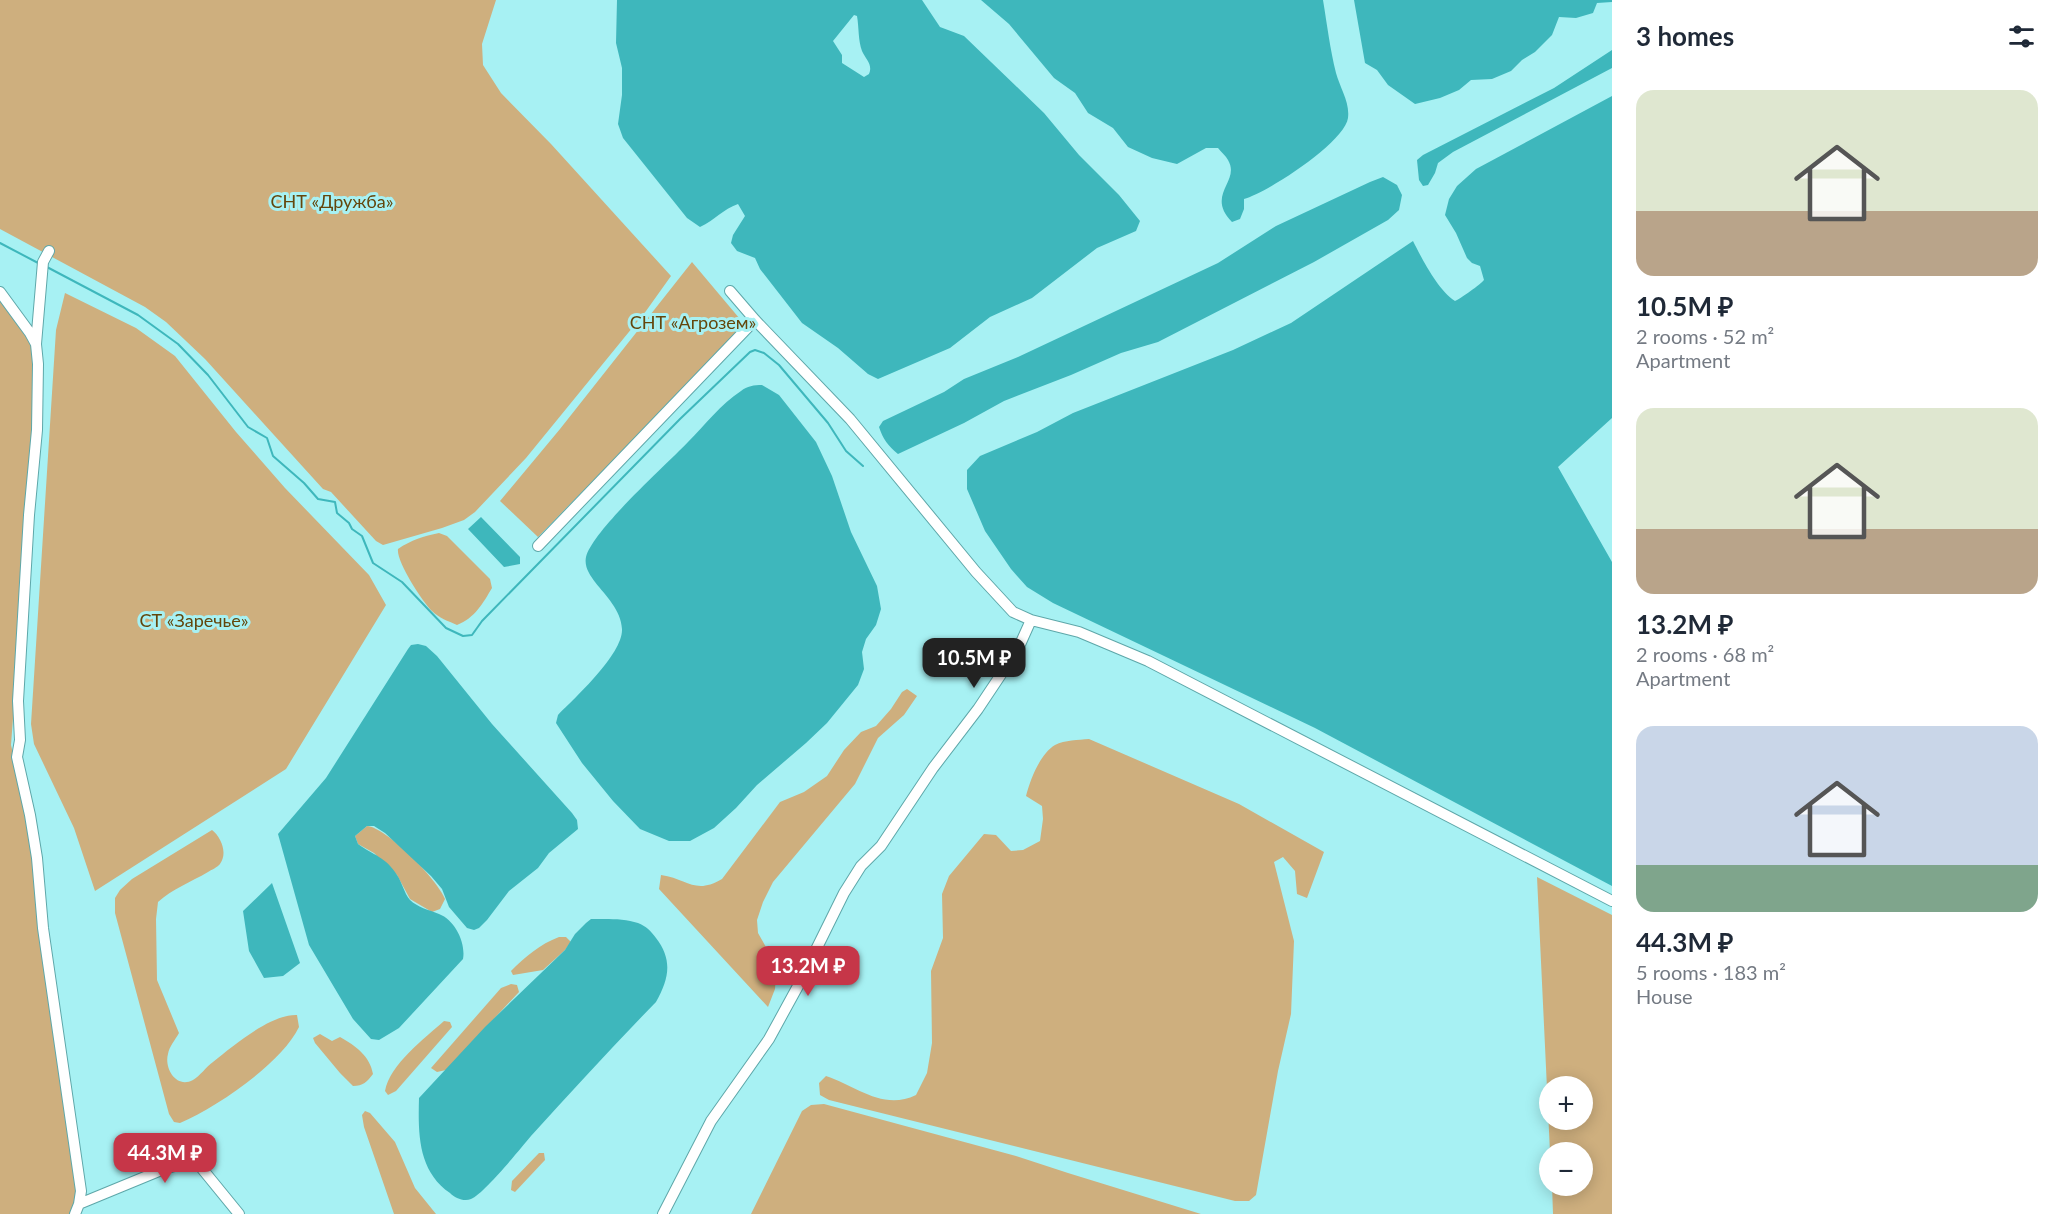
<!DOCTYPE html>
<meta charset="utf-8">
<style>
body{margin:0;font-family:Lato,sans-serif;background:#f2f2f3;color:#1f2937;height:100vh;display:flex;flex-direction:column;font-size:22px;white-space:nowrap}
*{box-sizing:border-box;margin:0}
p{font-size:20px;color:#747a83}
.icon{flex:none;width:33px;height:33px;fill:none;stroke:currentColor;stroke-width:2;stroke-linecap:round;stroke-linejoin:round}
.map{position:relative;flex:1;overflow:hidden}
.side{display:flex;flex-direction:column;background:#fff;width:450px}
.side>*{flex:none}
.tools{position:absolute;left:1539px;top:1076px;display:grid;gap:12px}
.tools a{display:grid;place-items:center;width:54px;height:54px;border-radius:50%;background:#fff;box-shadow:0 3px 15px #0003;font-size:30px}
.price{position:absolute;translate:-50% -51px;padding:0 14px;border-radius:12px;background:#c63648;color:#fff;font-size:20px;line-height:39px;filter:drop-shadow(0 2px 3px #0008)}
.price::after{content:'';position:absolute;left:50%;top:36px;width:18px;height:14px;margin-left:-9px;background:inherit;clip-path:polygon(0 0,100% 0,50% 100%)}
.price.selected{background:#222;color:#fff}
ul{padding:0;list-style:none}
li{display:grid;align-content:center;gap:12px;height:318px;padding:0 24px}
li span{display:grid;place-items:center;height:186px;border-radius:18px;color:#555}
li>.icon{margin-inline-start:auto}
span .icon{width:108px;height:108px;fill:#fffc;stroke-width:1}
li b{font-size:26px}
h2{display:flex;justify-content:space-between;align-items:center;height:72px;padding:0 24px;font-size:26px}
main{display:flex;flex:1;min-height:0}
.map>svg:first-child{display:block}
</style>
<main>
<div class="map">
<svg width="1612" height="1214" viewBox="0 0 1612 1214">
<rect width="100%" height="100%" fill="#a7f1f3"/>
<path fill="#ceaf7e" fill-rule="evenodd" d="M0,0H496L482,44L483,65L501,93L551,144L671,276L646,311L526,458L475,512L464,520L442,528L383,545L376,541L331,492L323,489L205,359L166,322L145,307L0,229Z
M692,262L745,325L538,537L500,501L560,429Z
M65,293L136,328L175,356L236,432L285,488L369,575L386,605L286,769L95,891L74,828L34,744L31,724L56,330Z
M0,296L30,339L34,357L35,425L11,745L28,817L78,1192L72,1214H0Z
M439,533L447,536L490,579L492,588C483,603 475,618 457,625C448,621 439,618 432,611C422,601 396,561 398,549C411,540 424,536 439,533Z
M907,689L917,696L904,715L878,738L855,784L773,882L763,902L757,920L758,933L771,956L776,975L775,989L768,1007L659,889L661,875C688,879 695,895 722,879L780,802L804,792L827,776L844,750L861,732L876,726L891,709L902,692Z
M1089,739L1239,804L1324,852L1307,898L1297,894L1295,871L1283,857L1274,862L1294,941L1291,1014L1278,1071L1256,1195L1249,1201H1235L829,1100L820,1095L819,1083L826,1076C856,1086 883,1111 916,1095L927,1073L932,1043L931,971L943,938L942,894L949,876L984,834L996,835L1011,851L1023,850L1040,841L1043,819L1042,806L1026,796C1030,780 1040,754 1055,745C1065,740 1078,740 1089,739Z
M367,826C386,827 438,880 445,899L440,909L432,912L410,899L397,875L374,853L358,844L355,836Z
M212,830C221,837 228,853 220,864C218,867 211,870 208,872C191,882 172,889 158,902L156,919L157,980L179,1033C175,1040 169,1047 168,1054C164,1068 176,1089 193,1080C200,1076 206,1067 213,1062C234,1045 271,1014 297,1015L299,1027C281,1064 217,1107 180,1123L174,1122L169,1114L115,913V898L120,890L132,879Z
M1537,877L1612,915V1214H1553L1552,1185H1582V1152H1550ZM1550,1086H1582V1119H1550Z
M559,937H566L571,942L565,950L543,970L513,975L511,971C525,957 540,944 559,937Z
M511,984L517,985L519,992L446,1070L437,1072L431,1068L501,988Z
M444,1021L450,1022L452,1027L396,1091L388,1095L385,1091C390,1064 424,1039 444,1021Z
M320,1034L332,1041L340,1037C356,1046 370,1056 373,1074C367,1082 363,1086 353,1086L340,1073L315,1043L313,1038Z
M824,1104L1016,1156L1068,1173L1201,1214H751L802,1111L811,1105Z
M365,1111L370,1113L395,1142L415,1188L436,1214H394L364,1127L362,1115Z
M539,1153H544L545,1160L515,1192L511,1190L512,1181Z"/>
<path fill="#3eb7bc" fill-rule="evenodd" d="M617,0H922L940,27L964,36L1044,113L1079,155L1119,195L1140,221L1136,231L1097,248L1032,298L990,317L950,348L878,379L868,374L838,348L802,323L760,269L755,258L737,251L731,243L733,235L745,216L738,204C723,209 715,220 700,227L687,218L623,138L618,124L622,95V68L616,43ZM854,15L857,16C859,27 858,41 862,51C866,60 873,64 869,74L864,77L842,63V55L833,41Z
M981,0H1323C1327,24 1330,49 1336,73C1340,88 1350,102 1348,118C1345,142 1267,193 1244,199V209L1240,219L1232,222C1205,194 1241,182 1228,160C1226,156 1221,152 1218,148H1206L1177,164L1152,158L1128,147L1113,128L1088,113L1075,93L1054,78L1009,24Z
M1354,0H1612V2L1597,3L1593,13L1576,18L1559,17L1552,35L1535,52L1522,60L1511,71L1492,79L1471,80L1459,90L1440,98L1415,104L1388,85L1377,70L1365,63Z
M1612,50V68L1453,152L1438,163L1435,173L1428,185L1423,186L1419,180L1417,160L1423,155L1554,88Z
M1612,96V418L1558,467L1612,562V886L1315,728L1053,603L1027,587L1011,569L985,531L967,489V470L980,456L1037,432L1073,413L1233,350L1291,323L1413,241C1422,259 1438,290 1455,301C1460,299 1481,284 1484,280L1480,266L1472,263L1467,258L1456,233L1445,215L1449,199L1457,186L1476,169Z
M1383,177L1397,185L1402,195L1399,210L1388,220L1314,262L1158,342L1121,353L1071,375L1004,401L964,423L898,454C888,446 883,439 879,427L883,421L944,392L964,379L1018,357L1218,263L1276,226L1370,182Z
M762,385L779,395L816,442L832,476L851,532L877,586L881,609L876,625L866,639L862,652L864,669L858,685L827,723L806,743L757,785L736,808L714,828L690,841H669L640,829L613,801L582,763L556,723L558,715C576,697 623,654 622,629C621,610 606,596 595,582C590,575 584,567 586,557C593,530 666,465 688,442C705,425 721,404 741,391C747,386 754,385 762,385Z
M481,517L520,557V564L504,567L468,529Z
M418,644L426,646L437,656L492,724L572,813L577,820L578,829L549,853L538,868L509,891L487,920L479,928L474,930L467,928L449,907L442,889L431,876L385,833L374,826H367L355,836L358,844C373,855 386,857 397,875C402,882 404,893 410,900C417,907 429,910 439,914C455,920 466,943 463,959L399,1028L379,1040L371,1039L353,1019L309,945L278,834L326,778L408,649L411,645Z
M272,883L300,963L283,976L264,978L249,951L243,911Z
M591,919C606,919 624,918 638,923C646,926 651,931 656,938C673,960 669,979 656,1002C613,1046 572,1091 531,1136C520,1149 484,1194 471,1199C464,1202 455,1198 450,1193C418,1171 418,1134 419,1098L485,1027L565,950L575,934L586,923Z"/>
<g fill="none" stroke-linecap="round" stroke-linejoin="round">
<path stroke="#3eb7bc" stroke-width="2" d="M0,243L40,264
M45,266L138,315L178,344L208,375L248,427L267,438L273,456L304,483L318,499L335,502L337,513L349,523L352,529L362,536L373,563L402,582L446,628L463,636L472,635L482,621L680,419L750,352L755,350L764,353L779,365L828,423L846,451L863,466"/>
<defs>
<path id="minor" d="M730,291L755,320L850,419L976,572L1013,612L1031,620L1079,632L1148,661L1612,901
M0,292L30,333L36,344L38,364L37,430L29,515L18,701L20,740L17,757L30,815L37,858L43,928L81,1191L79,1204L75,1214
M36,344L43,262L49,251
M538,546L755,320
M79,1204L164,1169L195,1160L239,1214
M663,1214L711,1121L769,1039L798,986L844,893L861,866L881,846L933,768L978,709L1018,649L1031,620"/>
</defs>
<use href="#minor" stroke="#5ea7a9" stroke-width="12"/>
<use href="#minor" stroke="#fff" stroke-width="10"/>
</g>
<g text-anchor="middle" stroke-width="6" stroke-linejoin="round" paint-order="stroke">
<g font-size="18" fill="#64460c" stroke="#a7f1f3">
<text x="332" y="208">СНТ «Дружба»</text>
<text x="693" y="329">СНТ «Агрозем»</text>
<text x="194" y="627">СТ «Заречье»</text>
</g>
</g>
</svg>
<div class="tools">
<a>+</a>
<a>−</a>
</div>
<b class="price selected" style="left:974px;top:689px">10.5M ₽</b>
<b class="price" style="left:808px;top:997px">13.2M ₽</b>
<b class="price" style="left:165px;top:1184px">44.3M ₽</b>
</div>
<section class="side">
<h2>3 homes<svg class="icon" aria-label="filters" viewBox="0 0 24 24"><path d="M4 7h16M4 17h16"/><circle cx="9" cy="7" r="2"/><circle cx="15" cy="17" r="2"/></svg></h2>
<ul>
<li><span style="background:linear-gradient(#dfe7d0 65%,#b9a48a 0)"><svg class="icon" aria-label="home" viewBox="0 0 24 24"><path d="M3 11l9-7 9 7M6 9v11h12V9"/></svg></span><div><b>10.5M ₽</b><p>2 rooms · 52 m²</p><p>Apartment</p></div></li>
<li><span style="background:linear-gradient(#dfe7d0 65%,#b9a48a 0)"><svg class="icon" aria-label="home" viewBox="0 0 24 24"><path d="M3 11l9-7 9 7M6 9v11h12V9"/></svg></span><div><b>13.2M ₽</b><p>2 rooms · 68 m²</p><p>Apartment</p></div></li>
<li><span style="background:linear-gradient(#c9d6e8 75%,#7fa58c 0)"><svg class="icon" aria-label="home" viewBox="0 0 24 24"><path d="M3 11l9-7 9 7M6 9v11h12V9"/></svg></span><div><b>44.3M ₽</b><p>5 rooms · 183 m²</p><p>House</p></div></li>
</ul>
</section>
</main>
